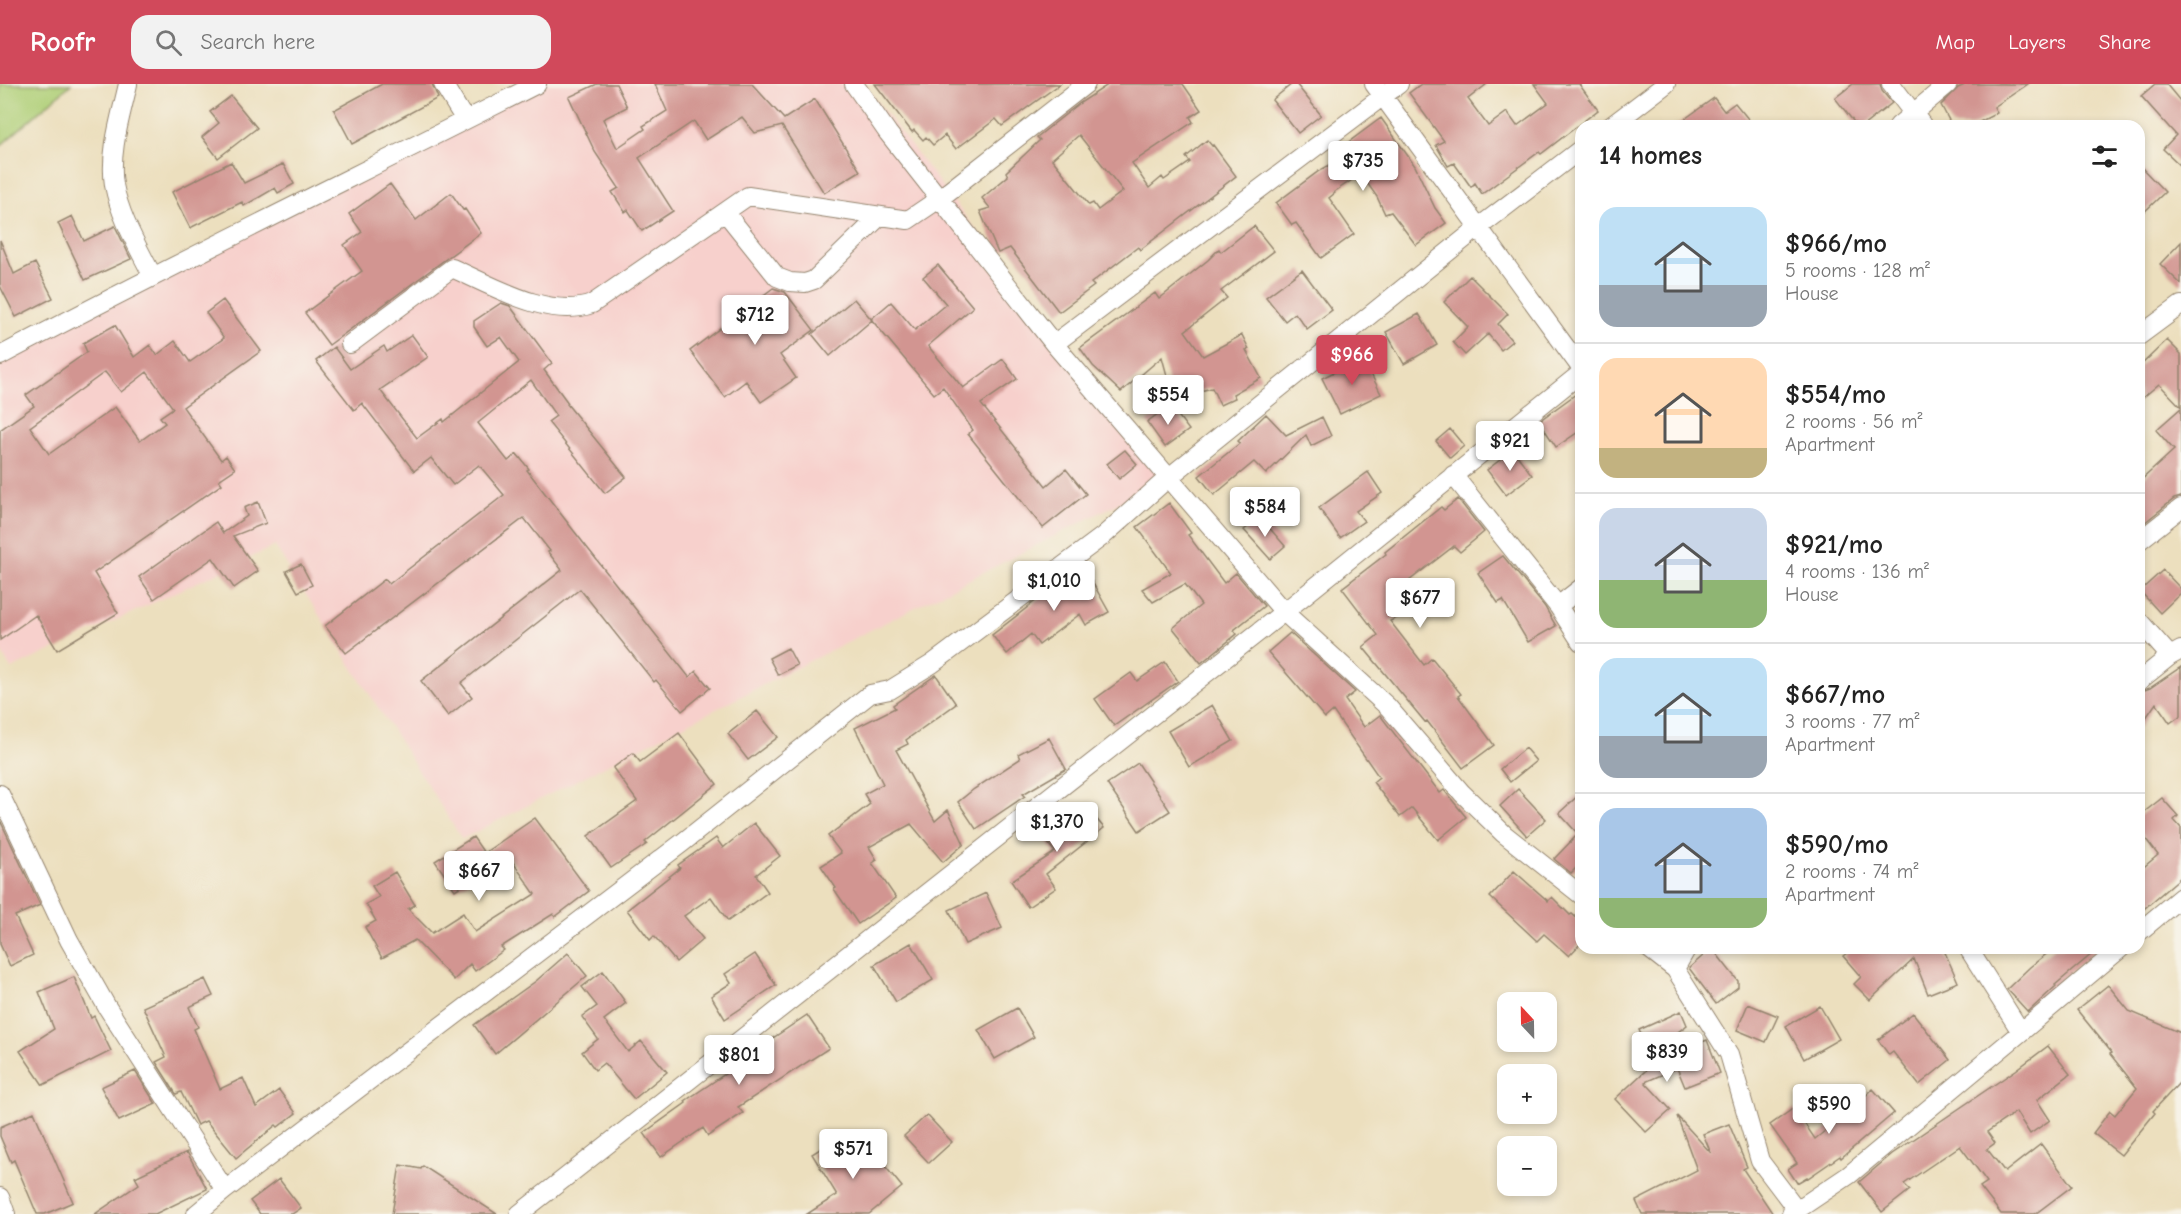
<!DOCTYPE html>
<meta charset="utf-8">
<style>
body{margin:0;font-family:"Comic Neue",sans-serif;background:#f2f2f2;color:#222;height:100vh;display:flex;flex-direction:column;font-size:22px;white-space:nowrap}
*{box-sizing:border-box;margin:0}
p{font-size:20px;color:#767676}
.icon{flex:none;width:33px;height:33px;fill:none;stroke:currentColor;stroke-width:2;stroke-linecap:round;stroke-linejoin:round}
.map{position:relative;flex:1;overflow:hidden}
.details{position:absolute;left:1575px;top:36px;width:570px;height:834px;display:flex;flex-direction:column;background:#fff;border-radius:18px;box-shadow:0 3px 9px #0003}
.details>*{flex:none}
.needle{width:39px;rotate:338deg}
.tools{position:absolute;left:1497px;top:908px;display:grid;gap:12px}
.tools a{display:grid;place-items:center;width:60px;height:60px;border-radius:12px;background:#fff;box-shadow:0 3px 9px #0003;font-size:30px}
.price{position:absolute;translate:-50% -51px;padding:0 14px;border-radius:6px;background:#fff;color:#222;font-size:20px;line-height:39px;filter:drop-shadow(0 2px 3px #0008)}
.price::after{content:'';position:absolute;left:50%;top:36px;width:18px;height:14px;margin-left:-9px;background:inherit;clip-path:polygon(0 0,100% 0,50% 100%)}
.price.selected{background:#d1495b;color:#fff}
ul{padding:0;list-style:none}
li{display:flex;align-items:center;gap:18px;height:150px;padding:0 24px}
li+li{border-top:2px solid #e0e0e0}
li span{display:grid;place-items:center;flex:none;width:168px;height:120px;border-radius:18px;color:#555}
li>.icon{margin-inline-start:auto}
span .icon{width:72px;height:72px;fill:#fffc;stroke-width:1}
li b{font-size:26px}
h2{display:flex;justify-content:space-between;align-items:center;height:72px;padding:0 24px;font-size:26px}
header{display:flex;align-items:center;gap:36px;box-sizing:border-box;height:84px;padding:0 30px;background:#d1495b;color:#fff}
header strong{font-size:28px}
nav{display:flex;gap:33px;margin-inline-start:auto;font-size:21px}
.search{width:420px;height:54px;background:#f2f2f2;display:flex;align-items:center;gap:15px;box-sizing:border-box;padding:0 21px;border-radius:18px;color:#767676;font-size:22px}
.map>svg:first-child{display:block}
</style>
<header>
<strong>Roofr</strong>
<div class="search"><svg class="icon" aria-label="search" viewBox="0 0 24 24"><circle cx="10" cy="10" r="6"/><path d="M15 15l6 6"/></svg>Search here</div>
<nav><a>Map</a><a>Layers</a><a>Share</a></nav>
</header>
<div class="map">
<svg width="2181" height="1130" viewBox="0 0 2181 1130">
<rect width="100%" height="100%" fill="#f7f3e8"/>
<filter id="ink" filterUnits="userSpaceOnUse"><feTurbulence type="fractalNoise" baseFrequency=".0167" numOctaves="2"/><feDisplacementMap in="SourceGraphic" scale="12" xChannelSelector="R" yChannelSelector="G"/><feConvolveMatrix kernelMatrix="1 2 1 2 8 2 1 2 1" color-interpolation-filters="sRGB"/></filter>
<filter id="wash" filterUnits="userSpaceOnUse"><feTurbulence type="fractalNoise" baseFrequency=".008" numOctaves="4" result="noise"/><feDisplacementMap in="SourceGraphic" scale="24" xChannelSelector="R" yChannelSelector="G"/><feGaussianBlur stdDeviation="1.35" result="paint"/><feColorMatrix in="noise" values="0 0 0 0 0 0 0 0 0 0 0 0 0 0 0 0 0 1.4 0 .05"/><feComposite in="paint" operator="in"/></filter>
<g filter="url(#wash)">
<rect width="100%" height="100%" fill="#ecdfbe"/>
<path fill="#f7d0cc" d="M543,0H863L1168,394L462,755L275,462L11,585L0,565V273Z"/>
<path fill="#afcf77" stroke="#757c4a" stroke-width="1.5" d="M0,0H71L0,62Z"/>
<g id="blocks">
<path fill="#d29591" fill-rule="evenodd" d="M382,0H432L438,14L352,60L334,26Z
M597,0H616L627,23L603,35L617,64L645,45L643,42L667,27L655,0H752L784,35L815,15L860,87L824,109L782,42L755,49L742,33L706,56L694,37L639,74L673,127L642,147L628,126L625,128L612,108L619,104L595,68L569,13Z
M875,0H1060L1002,42L996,35L956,65L945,51L933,61L926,53L923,56L914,46L912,48Z
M1109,0H1183L1201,26L1190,33L1193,38L1132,79L1149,104L1162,93L1164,96L1190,78L1186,73L1207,56L1212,62L1213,61L1236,92L1140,166L1138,163L1091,199L1094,202L1059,228L1010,164L998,169L980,127L990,124L982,114L1008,92L1006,88L1040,56L1037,53L1080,19ZM1079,51L1123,107L1098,126L1093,119L1089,121L1052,75Z
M1292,0H1296L1321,31L1298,49L1272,16Z
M1421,0H1487L1468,15L1488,42L1507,28L1517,42L1548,19L1534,0H1579L1598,26L1541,70L1539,68L1482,110L1475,99L1471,103L1454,79L1448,82L1436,61L1444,57L1409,9Z
M1853,0H1880L1882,7L1892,19L1863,42H1857L1835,14Z
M1967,0H2028L1994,23L1997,29L1972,42H1952L1941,21L1958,4Z
M2155,0H2166L2181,18V82L2163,65L2176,51L2141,12Z
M231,12L257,44L218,74L202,53L219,39L210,28Z
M1714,14L1724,27L1735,19L1754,42H1675Z
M1381,34L1415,82L1435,124L1446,139L1416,161L1391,128L1385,130L1377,113L1361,90L1334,108L1335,109L1329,114L1354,150L1321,174L1296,139L1292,141L1276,119L1319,87L1348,71L1342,63Z
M231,78L244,99L283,80L294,100L278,109L275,104L244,122L242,118L190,144L172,108Z
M2139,81L2165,108L2139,133Z
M390,100L416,136L451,109L463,126L465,125L481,149L329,261L305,229L362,187L344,161L362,148L349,130Z
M72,132L84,157L115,142L131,175L85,196L58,139Z
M1254,142L1274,167L1221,207L1227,214L1185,247L1203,272L1242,251L1249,265L1246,266L1261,294L1233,310L1235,314L1220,321L1212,304L1173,314L1162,273L1121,308L1093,282L1080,264L1155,209L1159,215L1208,176L1219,165L1221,168Z
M0,156L14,190L35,179L53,214L16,233L0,202Z
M2181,158V200L2160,180Z
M938,181L973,223L928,262L963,304L1003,275L1017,295L981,320L1046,402L1066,385L1086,410L1043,444L968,350L973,346L943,303L934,310L871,235L891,218L915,246L946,220L923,193Z
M1302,186L1332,226L1307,245L1295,229L1285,237L1266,213Z
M1470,192L1508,230L1498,240L1512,257L1501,266L1488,250L1465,271L1453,258L1468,243L1444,218Z
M773,204L785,208L814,246L780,271L796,294L761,318L746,297L725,313L690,267Z
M854,215L872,236L830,272L812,250Z
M223,216L261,267L183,323L221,376L226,372L235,385L219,396L222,400L94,489L118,529L57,566L36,531L0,556V346L34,322L26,311L87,268L83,259L115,241L134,273L150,261L157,271L175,257L190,278L224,254L206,229ZM105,288L121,308L147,288L173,324L160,333L165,339L140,357L115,323L49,370L30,343Z
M501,219L510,222L552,279L544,286L568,319L567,320L626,393L605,409L548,338L556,332L531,296L478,339L508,377L517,370L529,385L527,386L574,447L689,593L696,587L710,604L682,627L656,596L654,598L580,505L461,599L472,613L448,632L421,597L562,486L548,468L550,467L524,434L346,569L325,542L385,495L389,500L504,411L479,381L453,401L431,374L414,387L362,319L354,326L316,277L334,263L350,285L384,262L387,268L412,251L428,273L380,306L417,354L443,335L444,338L519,278L501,253L487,262L474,243V237Z
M1419,230L1437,261L1404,280L1386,248Z
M2167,256L2181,270V323L2159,300L2139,317V283Z
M1363,274L1381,310L1340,330L1322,294Z
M1576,310L1581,318V346L1556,363L1539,337Z
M1170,321L1189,346L1165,363L1147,338Z
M2181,324V413L2174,415L2139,443V398L2174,366L2156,346Z
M1266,330L1286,351L1322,333L1331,352L1311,362L1306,351L1266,390L1254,378L1214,411L1199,392L1240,359L1238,357Z
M1450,345L1464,362L1450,374L1436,357Z
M1125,366L1137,380L1119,395L1107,380Z
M1513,366L1532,391L1506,411L1487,386Z
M1368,388L1382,409L1356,427L1364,437L1340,454L1319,424Z
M1458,415L1484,448L1460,468L1454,462L1396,507L1401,518L1393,525L1399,533L1390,537L1424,581L1432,574L1461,610L1458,612L1494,661L1463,684L1427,637L1425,638L1363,563L1378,551L1342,504L1386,470L1385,468L1441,423L1444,426Z
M258,418L266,439L233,452L258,487L234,504L213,474L154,515L139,493L216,438L223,449L247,432L244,424Z
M1169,419L1191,449L1188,451L1224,499L1236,489L1264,522L1234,546L1237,550L1201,579L1173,544L1201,521L1185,500L1153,518L1142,505L1171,489L1137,443Z
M1260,433L1285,462L1270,475L1244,446Z
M1503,472L1545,523L1556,542L1528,558L1503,516L1498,519L1478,489Z
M301,480L312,501L298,508L286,487Z
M1085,485L1109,528L1086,541L1080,530L1039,561L1031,550L1007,570L992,551L1056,501Z
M2163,486L2181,505V509L2160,529L2140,507Z
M1290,549L1355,608L1345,616L1364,643L1380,631L1440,709L1444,706L1466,733L1438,756L1412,724L1400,733L1373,698L1379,693L1333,627L1325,634L1268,568Z
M788,564L797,581L778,591L769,574Z
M1165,578L1178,597L1114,642L1095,615L1131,589L1137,597Z
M2181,583V631L2170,639L2156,619L2139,644V608L2150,604Z
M936,591L956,620L906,656L908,660L896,666L935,737L948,726L964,760L943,778L911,740L869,763L877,776L872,779L896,814L858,840L834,805L836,804L821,782L841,769L828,752L870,720L864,710L883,700L855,644L895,624L893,621Z
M1212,621L1233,657L1189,683L1168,647Z
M757,627L778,653L748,676L728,650Z
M679,649L717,700L645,758L647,760L611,784L588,752L637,717L613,684L633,669L640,678Z
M1049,654L1066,685L1023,710L1025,712L976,745L958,718L974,705L1020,675L1018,670Z
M1525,664L1536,677L1510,698L1500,685Z
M1138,679L1170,727L1139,747L1107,700Z
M1518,705L1546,735L1527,752L1500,722Z
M1581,709V779L1571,789L1554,775L1578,750L1559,729Z
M2162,714L2178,732L2174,736L2181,744V793L2139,829V787L2158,771L2139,746V732Z
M1084,720L1104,744L1046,790L1056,804L1028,823L1011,797L1055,768L1043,753Z
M535,734L589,807L555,833L553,830L501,863L504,866L475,887L470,880L454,896L415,856L382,874L365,843L376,837L366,820L379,813L372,802L395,788L415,821L408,825L432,849L463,829L475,848L535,810L508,771L455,806L435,777L473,753L484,769Z
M0,736L40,821L15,832L33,871L10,882L0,860Z
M754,739L780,772L756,791L768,808L728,837L711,813L684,832L703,855L676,878L654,852L650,856L627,826L680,784L678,781L716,754L723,764Z
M1514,787L1548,817L1552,813L1570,831L1572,830L1581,838V859L1569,872L1544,850L1537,857L1490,813Z
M986,809L1002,844L965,860L949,826Z
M911,859L933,896L896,918L874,881Z
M1712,864L1738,897V903L1716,920L1689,884Z
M1853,864H1943L1958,898L1928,910L1914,875L1870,916L1854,900L1861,893L1843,872Z
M2054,864H2099L2055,901L2056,902L2028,928L2007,905L2030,883Z
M568,869L587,892L495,970L474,941L536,897Z
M755,870L776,901L725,935L711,912L731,899L725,890Z
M603,887L626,919L604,936L628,968L641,957L667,988L634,1015L604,979L595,986L582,968L598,955L582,933L597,922L582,903Z
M74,893L91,934L94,932L111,967L43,1001L20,967L54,945L39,908Z
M205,895L213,912L189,923L198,943L194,945L220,1005L243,994L256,1023L279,1006L296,1029L278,1043L276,1041L236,1074L206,1037L197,1041L181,1008L176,1010L156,978L166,973L143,923Z
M2108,901L2129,927L2181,949V997L2153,1027L2155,1029L2121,1071L2093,1049L2110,1027L2115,1031L2137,1004L2110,970L2112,969L2077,926Z
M1748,920L1778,932L1766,958L1737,946Z
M1820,922L1839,955L1804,975L1786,942Z
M1017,924L1034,953L995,975L978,946Z
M1681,927L1687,941L1649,970L1639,946Z
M1913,929L1950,976L1919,1001L1893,968L1889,971L1878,956Z
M807,931L829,964L738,1023L743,1029L708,1052L703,1044L661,1073L644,1049L686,1019L685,1017L725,990L724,987Z
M1707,956L1720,989L1685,1003L1677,984L1645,998L1671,1026L1646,1048L1615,1015L1656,977Z
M2048,962L2070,990L2037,1016L2050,1036L2030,1050L2016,1028L1987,1048L1995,1059L1987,1065L2005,1088L2041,1060L2072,1102L2035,1130H2001L1980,1103L1987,1098L1960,1062L1904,1100L1910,1106L1882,1128L1859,1098L1892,1070L2016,986Z
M135,987L156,1020L119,1037L101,1003Z
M1873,1005L1894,1029L1841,1074L1840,1072L1808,1094L1807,1093L1797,1099L1788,1085L1797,1079L1770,1041L1794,1024L1815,1055L1840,1035Z
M34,1028L73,1118L45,1130H37L14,1076L11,1078L0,1052V1043Z
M927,1031L952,1058L929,1079L904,1052Z
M1677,1032L1711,1069L1703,1050L1729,1040L1747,1083L1743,1085L1773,1130H1642L1636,1117L1697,1086Z
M844,1050L863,1082L876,1071L902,1103L869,1130H807L837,1111L812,1070Z
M187,1068L207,1105L155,1130H95L139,1100L135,1093Z
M400,1081L421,1085L423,1082L497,1130H392Z
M279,1095L301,1124L292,1130H260L250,1117Z"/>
</g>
</g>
<g filter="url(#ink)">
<use href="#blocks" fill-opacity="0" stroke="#94846e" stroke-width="1.5"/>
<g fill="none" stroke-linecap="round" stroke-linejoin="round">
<defs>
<path id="minor" d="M128,0C121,32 109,68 114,101C120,133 138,163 152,191
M443,0L465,36
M854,0L888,49L1054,260L1284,528L1388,623L1462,709L1504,750L1581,811
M1374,0L1581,284
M1891,0L1923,42
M1611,42L1666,0
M1898,42L1948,0
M725,128L777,193L790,198L805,199L814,196L880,132
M2139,252L2181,221
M350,260L452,184C491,201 549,236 592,220L748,112L908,136L939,115L1086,0
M1054,260L1399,0
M0,272C177,178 358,91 537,0
M1453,391L1558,522L1581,558
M2139,457L2181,424
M1558,522L1581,504
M2139,537L2170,572
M2139,597L2170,572L2181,566
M0,710L69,856L107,923L225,1106
M2139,848L2181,813
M1648,864L1675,885L1729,970L1760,1077L1797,1126L1791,1130
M1675,885L1687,864
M2021,948L2121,864
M0,1113L6,1130
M1797,1126L1849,1091L2021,948L1968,864
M196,1130L225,1106L682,759L870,610L890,606L932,580L1103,452L1168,394L1479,143L1581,65
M519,1130L1284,528L1581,289"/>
</defs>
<use href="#minor" stroke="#94846e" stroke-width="20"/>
<use href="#minor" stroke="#fff" stroke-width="18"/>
</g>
</g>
</svg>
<div class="tools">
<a><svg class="needle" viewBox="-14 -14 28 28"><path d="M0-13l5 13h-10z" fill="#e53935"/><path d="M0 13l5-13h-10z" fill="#767676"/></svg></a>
<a>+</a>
<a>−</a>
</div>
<b class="price" style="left:1363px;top:108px">$735</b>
<b class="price" style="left:755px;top:262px">$712</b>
<b class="price selected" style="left:1352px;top:302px">$966</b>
<b class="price" style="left:1168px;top:342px">$554</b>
<b class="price" style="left:1510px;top:388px">$921</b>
<b class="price" style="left:1265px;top:454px">$584</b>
<b class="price" style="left:1054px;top:528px">$1,010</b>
<b class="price" style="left:1420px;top:545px">$677</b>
<b class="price" style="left:1057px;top:769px">$1,370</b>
<b class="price" style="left:479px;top:818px">$667</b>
<b class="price" style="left:1667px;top:999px">$839</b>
<b class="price" style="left:739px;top:1002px">$801</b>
<b class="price" style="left:1829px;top:1051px">$590</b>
<b class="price" style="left:853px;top:1096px">$571</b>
<section class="details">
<h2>14 homes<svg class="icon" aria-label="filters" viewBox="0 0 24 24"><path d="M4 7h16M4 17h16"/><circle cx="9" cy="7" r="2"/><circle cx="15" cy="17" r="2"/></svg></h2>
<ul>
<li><span style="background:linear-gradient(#bfe0f5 65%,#9aa5b1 0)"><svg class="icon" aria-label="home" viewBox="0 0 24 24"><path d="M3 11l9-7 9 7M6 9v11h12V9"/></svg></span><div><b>$966/mo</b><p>5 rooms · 128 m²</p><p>House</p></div></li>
<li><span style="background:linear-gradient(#ffd9b3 75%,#c2b280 0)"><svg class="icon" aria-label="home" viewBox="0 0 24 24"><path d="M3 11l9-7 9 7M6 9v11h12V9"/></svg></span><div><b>$554/mo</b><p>2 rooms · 56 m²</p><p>Apartment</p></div></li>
<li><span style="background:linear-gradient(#c9d6e8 60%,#8fb573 0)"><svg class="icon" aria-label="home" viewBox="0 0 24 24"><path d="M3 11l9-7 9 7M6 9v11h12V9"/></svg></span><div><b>$921/mo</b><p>4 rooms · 136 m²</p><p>House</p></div></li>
<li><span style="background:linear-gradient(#bfe0f5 65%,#9aa5b1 0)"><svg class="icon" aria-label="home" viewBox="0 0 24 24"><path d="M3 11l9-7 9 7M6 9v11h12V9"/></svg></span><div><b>$667/mo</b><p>3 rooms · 77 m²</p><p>Apartment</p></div></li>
<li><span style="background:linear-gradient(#a9c7e8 75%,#8fb573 0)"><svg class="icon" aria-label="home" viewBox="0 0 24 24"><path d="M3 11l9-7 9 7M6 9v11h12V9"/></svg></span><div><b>$590/mo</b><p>2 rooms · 74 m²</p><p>Apartment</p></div></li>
</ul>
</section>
</div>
